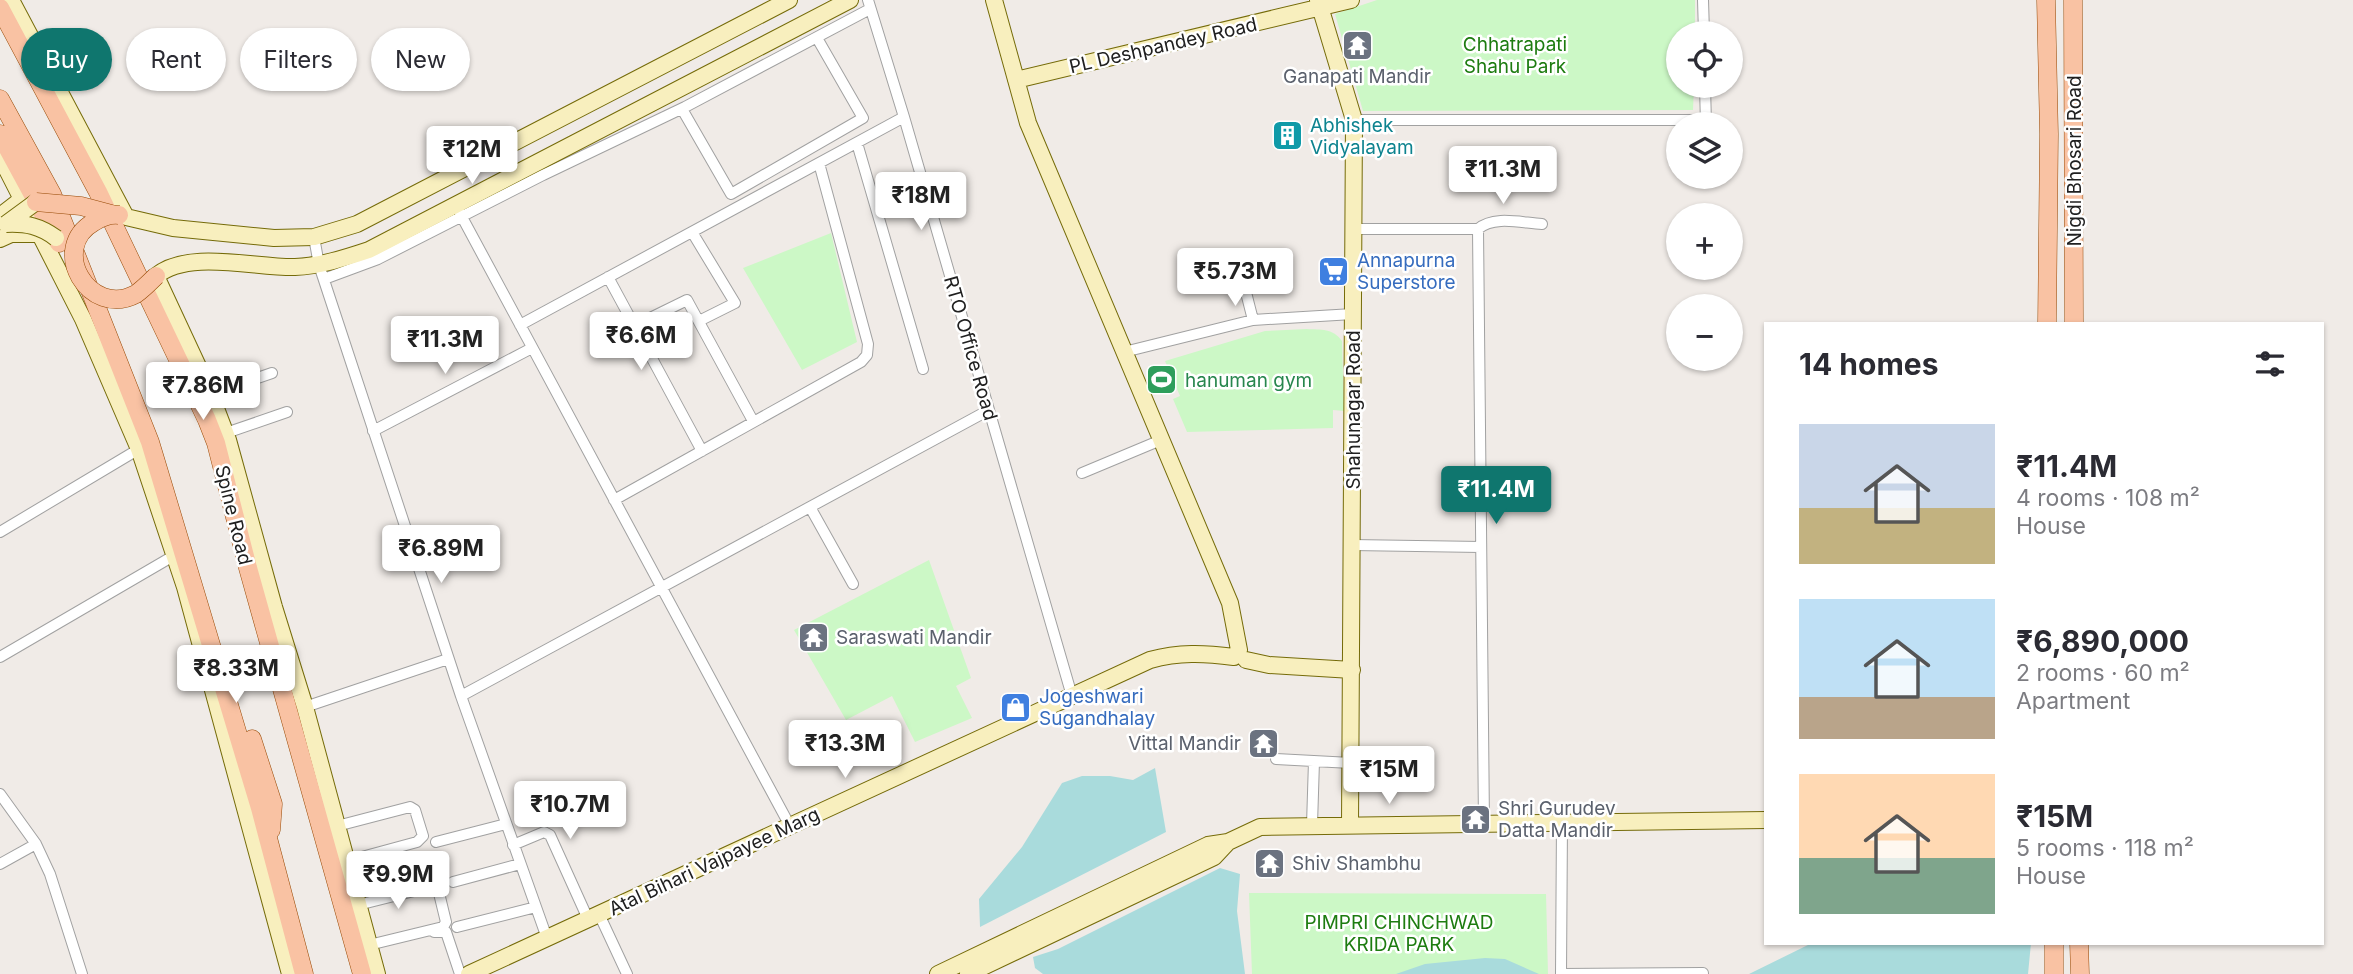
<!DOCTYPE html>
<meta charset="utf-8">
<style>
body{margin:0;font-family:Inter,sans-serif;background:#f7f7f7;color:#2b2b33;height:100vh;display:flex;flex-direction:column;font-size:26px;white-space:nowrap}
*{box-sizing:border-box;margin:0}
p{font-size:23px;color:#7c7c81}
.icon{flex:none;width:38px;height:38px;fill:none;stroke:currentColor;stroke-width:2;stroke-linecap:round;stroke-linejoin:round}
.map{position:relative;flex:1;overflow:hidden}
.sheet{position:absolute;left:1764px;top:322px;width:560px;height:623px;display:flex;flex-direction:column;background:#fff;border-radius:0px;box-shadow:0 2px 5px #0004}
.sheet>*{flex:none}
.banner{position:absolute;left:21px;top:28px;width:665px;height:63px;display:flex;gap:14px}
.fabs{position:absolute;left:1666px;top:21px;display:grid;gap:14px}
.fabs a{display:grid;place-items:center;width:77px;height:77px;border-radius:50%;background:#fff;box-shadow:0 2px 5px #0004;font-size:35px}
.price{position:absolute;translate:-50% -60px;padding:0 16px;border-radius:7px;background:#fff;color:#222;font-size:23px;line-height:46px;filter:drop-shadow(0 2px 4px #0008)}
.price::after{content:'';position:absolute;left:50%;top:42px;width:21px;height:16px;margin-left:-10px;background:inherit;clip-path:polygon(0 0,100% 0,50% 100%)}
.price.on{background:#0f766e;color:#fff}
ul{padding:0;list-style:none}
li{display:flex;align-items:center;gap:21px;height:175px;padding:0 35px}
li span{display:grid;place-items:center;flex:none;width:196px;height:140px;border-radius:0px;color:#555}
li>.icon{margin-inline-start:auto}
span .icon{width:84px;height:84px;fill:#fffc;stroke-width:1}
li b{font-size:30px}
h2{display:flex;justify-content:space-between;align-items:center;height:84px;padding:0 35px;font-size:30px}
.chip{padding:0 24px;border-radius:32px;background:#fff;box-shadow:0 2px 5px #0004;font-size:24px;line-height:63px}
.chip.on{background:#0f766e;color:#fff}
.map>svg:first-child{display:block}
</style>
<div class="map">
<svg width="2353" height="974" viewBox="0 0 2353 974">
<rect width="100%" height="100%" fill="#f0ebe7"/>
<path fill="#ccf8c6" d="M1377,0H1695V33H1678V86H1694L1693,110L1363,111L1335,14Z
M831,233L857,342L802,370L743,268Z
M1307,329C1321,330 1333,328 1342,341L1344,411L1333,410V428L1187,432L1173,399L1180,396L1165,361L1265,331Z
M929,560L971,678L956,686L972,718L915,742L892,696L846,720L794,630Z
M1249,893L1546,894L1548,974H1252Z"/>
<path fill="#a9dbdc" d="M1155,768L1166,832L980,927L979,899L1022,847L1062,783L1082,776H1110L1133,780Z
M1220,868L1240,874L1237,911L1245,974H1043L1035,968L1033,957L1058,949Z
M1812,943H2031L2028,974H1749Z
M1485,958L1505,959L1539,974H1396L1425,964Z"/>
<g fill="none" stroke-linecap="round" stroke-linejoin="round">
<defs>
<path id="street" d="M868,0L904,117L1072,696
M1703,0L1704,33
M1705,86L1706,124
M682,109L731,194L863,118L817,38
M1354,120H1705
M857,143L923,369
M455,204L790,826
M1353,229H1478C1494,215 1522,223 1542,224
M1478,229L1484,824
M692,232L735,303L699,321
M314,237L319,265L461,696L547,938
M1237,257L1253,320
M608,277L702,451
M324,279L378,259L543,175L685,107L870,9
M520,325L904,117
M634,326L687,300L753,421
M1124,352L1253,320L1353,314
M211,394L272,373
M373,431L532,348
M226,433L287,412
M1082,473L1161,440
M614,500L861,362L867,355L868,344L819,163
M810,507L853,584
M0,532L139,449
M1352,545L1481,547
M0,657L175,555
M461,696L989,410
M305,707L448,659
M1276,759L1351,763
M0,794L36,844L50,874L82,974
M1312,825L1314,761
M337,826L410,807L415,810L423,836L417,842L347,861
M436,842L506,824
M513,845L544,832L550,835L588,919
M0,864L36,844
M453,882L520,864
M358,905L434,886L438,889L446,922L443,927L369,945
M599,914L627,974
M457,927L536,907
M434,932H446L460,974
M1561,974L1562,822
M1561,974L1703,973"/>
<path id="secondary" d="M11,0L126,217L173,228L274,238L314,237L357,224L789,0
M994,0L1028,123L1230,603L1239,650
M1318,0L1354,120L1350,825
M1016,80L1351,0
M0,156L83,319L139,449L185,587L290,974
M0,216L22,199
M0,239L11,234H40
M1246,660L1269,665L1352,670
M377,974L305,707L274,607L228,440L209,390L156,276C188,249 255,268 295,267C320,266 345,258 369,250L850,0
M469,974L1150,660C1179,652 1204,653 1234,657
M938,974L1208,845L1228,842L1260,827L1766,820
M968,974L1214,857L1228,842"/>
<path id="primary" d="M2046,0L2049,134L2047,324
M2073,0L2074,324
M0,8L98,192L207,420L216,443L248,568L362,974
M0,99L52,194L150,442L260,808L304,974
M0,134L59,243
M252,739L273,804L271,830
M2054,943V974
M2079,943L2080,974"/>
</defs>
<use href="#street" stroke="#a1a1a1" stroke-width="12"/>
<use href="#secondary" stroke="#756b09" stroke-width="18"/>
<use href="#primary" stroke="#974905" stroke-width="19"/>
<use href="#street" stroke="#fff" stroke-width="10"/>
<use href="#secondary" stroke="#f8efbe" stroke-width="16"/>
<use href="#primary" stroke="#f9c2a3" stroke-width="18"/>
<defs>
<path id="secondary-bridge" d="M6,224C26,223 40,226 56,238
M6,224L36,202"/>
<path id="primary-bridge" d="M36,202L81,206L111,214
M119,215C110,214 102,217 94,222C48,248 89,319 136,294C143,289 150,282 156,276"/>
</defs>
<use href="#secondary-bridge" stroke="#756b09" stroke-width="18" stroke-linecap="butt"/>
<use href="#primary-bridge" stroke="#974905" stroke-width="19" stroke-linecap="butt"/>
<use href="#secondary-bridge" stroke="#f8efbe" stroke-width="16"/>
<use href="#primary-bridge" stroke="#f9c2a3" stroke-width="18"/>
</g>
<defs>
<symbol id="temple-square" viewBox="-11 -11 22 22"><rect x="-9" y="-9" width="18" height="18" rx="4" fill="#6b7280" stroke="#fff"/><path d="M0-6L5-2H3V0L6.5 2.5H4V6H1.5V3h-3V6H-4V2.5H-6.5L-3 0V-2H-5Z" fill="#fff"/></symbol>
<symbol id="building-square" viewBox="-11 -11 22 22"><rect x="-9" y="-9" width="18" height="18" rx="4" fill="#0f9aa8" stroke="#fff"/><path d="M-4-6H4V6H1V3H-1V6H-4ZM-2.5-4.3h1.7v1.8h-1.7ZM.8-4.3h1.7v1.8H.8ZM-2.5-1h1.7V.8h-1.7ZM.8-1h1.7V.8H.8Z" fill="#fff"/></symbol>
<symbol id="supermarket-square" viewBox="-11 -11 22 22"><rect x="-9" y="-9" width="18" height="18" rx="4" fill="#3f7fe0" stroke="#fff"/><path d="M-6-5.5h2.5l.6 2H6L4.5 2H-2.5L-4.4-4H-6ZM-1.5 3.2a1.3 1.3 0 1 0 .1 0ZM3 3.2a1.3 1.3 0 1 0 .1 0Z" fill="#fff"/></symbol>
<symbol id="stadium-square" viewBox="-11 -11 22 22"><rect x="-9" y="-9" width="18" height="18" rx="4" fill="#2e9e5b" stroke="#fff"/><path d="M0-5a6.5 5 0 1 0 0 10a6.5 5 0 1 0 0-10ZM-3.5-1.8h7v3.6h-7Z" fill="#fff"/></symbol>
<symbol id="shop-square" viewBox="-11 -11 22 22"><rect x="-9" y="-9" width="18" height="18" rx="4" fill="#3f7fe0" stroke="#fff"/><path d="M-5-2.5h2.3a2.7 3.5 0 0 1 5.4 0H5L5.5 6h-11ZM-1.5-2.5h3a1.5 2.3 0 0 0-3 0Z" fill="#fff"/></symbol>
</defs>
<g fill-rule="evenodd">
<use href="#temple-square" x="1340" y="28" width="35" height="35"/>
<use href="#building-square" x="1270" y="118" width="35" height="35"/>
<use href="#supermarket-square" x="1316" y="254" width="35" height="35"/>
<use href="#stadium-square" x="1144" y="362" width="35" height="35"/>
<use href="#temple-square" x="796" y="620" width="35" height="35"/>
<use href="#shop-square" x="998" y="690" width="35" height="35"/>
<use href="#temple-square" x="1246" y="726" width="35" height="35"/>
<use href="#temple-square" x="1458" y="802" width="35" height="35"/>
<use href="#temple-square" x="1252" y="846" width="35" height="35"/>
</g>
<g text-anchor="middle" stroke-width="5" stroke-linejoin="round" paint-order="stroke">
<g font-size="19" fill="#1d7c10" stroke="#fff">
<text x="1515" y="51">Chhatrapati<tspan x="1515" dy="22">Shahu Park</tspan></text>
<text x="1399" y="929">PIMPRI CHINCHWAD<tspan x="1399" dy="22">KRIDA PARK</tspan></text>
</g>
<g font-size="19" fill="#202020" stroke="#fff">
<text transform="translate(1163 45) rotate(-13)" y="7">PL Deshpandey Road</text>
<text transform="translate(2074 161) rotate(-90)" y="7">Nigdi Bhosari Road</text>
<text transform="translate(971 348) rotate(74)" y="7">RTO Office Road</text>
<text transform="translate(1353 410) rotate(-90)" y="7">Shahunagar Road</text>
<text transform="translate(234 515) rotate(76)" y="7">Spine Road</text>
<text transform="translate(714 861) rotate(-25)" y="7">Atal Bihari Vajpayee Marg</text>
</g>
<g font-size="19" fill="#5b616d" stroke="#fff" text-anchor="start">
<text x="1357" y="83" text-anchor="middle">Ganapati Mandir</text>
<text x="836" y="644">Saraswati Mandir</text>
<text x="1241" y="750" text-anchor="end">Vittal Mandir</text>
<text x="1498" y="815">Shri Gurudev<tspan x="1498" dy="22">Datta Mandir</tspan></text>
<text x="1292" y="870">Shiv Shambhu</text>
</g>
<g font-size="19" fill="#0d838f" stroke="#fff" text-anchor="start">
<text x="1310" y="132">Abhishek<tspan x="1310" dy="22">Vidyalayam</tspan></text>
</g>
<g font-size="19" fill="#366cbe" stroke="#fff" text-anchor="start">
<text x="1357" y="267">Annapurna<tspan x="1357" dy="22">Superstore</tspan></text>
<text x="1039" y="703">Jogeshwari<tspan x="1039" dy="22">Sugandhalay</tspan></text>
</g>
<g font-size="19" fill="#27864d" stroke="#fff" text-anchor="start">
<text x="1185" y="387">hanuman gym</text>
</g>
</g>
</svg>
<div class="fabs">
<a><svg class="icon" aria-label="locate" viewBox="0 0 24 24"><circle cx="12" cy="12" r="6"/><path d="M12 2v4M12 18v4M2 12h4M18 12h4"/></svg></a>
<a><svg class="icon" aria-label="layers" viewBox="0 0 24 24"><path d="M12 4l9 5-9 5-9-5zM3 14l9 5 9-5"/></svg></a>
<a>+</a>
<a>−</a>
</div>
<b class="price" style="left:472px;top:186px">₹12M</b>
<b class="price" style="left:1503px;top:206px">₹11.3M</b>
<b class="price" style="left:921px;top:232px">₹18M</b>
<b class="price" style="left:1235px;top:308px">₹5.73M</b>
<b class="price" style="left:641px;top:372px">₹6.6M</b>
<b class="price" style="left:445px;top:376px">₹11.3M</b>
<b class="price" style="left:203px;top:422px">₹7.86M</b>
<b class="price on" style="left:1496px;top:526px">₹11.4M</b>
<b class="price" style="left:441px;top:585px">₹6.89M</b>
<b class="price" style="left:236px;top:705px">₹8.33M</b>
<b class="price" style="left:845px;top:780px">₹13.3M</b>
<b class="price" style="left:1389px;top:806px">₹15M</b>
<b class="price" style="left:570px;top:841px">₹10.7M</b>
<b class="price" style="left:398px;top:911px">₹9.9M</b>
<div class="banner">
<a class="chip on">Buy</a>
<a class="chip">Rent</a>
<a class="chip">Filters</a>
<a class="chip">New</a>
</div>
<section class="sheet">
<h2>14 homes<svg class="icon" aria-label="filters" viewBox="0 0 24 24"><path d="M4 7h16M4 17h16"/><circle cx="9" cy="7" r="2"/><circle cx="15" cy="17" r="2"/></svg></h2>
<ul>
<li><span style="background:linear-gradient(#c9d6e8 60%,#c2b280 0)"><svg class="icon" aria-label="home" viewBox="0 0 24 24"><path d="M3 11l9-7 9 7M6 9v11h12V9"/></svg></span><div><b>₹11.4M</b><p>4 rooms · 108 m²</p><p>House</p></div></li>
<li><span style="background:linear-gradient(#bfe0f5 70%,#b9a48a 0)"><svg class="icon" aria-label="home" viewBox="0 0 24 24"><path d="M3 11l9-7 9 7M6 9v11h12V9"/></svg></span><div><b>₹6,890,000</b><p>2 rooms · 60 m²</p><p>Apartment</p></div></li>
<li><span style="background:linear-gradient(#ffd9b3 60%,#7fa58c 0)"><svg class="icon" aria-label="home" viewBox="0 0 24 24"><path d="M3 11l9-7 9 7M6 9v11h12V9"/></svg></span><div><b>₹15M</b><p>5 rooms · 118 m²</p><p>House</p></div></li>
</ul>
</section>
</div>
